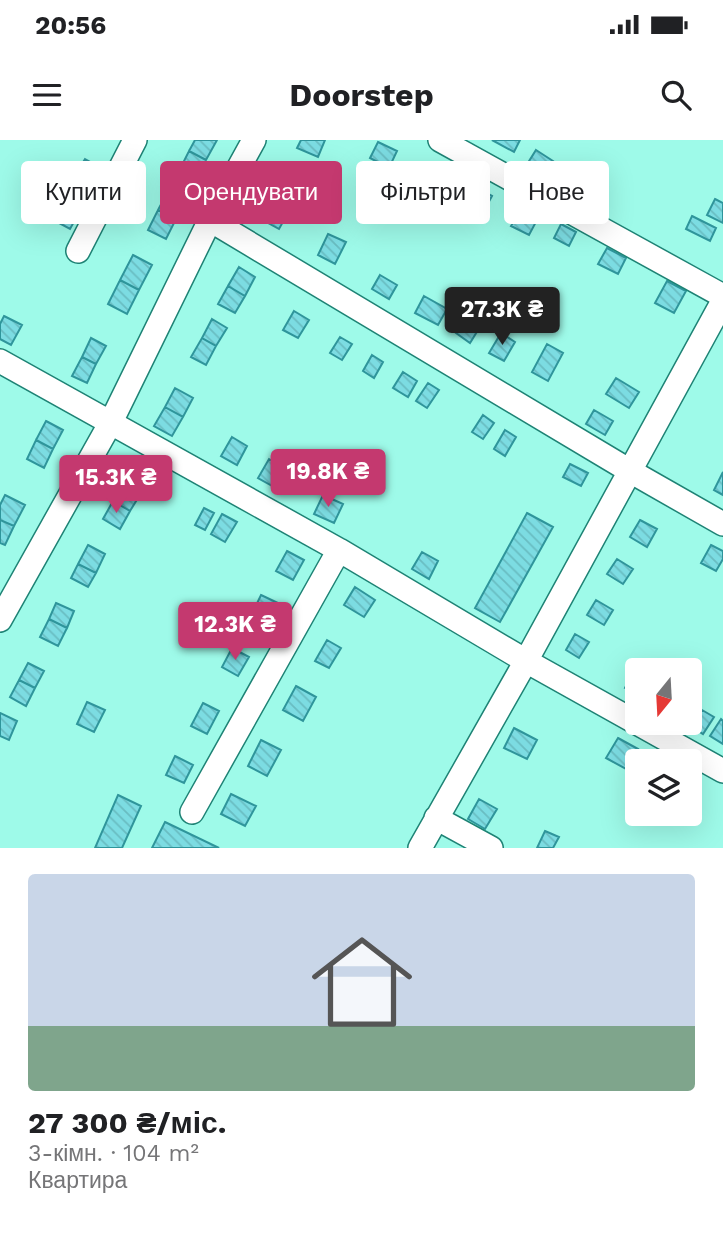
<!DOCTYPE html>
<html lang="uk">
<meta charset="utf-8">
<style>
body{margin:0;font-family:"Work Sans",sans-serif;background:#f2f2f2;color:#202124;height:100vh;display:flex;flex-direction:column;font-size:26px;white-space:nowrap}
*{box-sizing:border-box;margin:0}
p{font-size:23px;color:#757577}
.icon{flex:none;width:38px;height:38px;fill:none;stroke:currentColor;stroke-width:2;stroke-linecap:round;stroke-linejoin:round}
.map{position:relative;height:708px;overflow:hidden}
.sheet{display:flex;flex-direction:column;background:#fff;flex:1}
.sheet>*{flex:none}
.banner{position:absolute;left:21px;top:21px;width:682px;height:63px;display:flex;gap:14px}
.needle{width:46px;rotate:198deg}
.controls{position:absolute;left:625px;top:518px;display:grid;gap:14px}
.controls a{display:grid;place-items:center;width:77px;height:77px;border-radius:7px;background:#fff;box-shadow:0 7px 28px #0002;font-size:35px}
.price{position:absolute;translate:-50% -60px;padding:0 16px;border-radius:7px;background:#c4396f;color:#fff;font-size:23px;line-height:46px;filter:drop-shadow(0 2px 4px #0008)}
.price::after{content:'';position:absolute;left:50%;top:42px;width:21px;height:16px;margin-left:-10px;background:inherit;clip-path:polygon(0 0,100% 0,50% 100%)}
.price.selected{background:#222;color:#fff}
ul{padding:0;list-style:none}
li{display:grid;align-content:center;gap:14px;height:371px;padding:0 28px}
li+li{border-top:2px solid #e0e0e0}
li span{display:grid;place-items:center;height:217px;border-radius:7px;color:#555}
li>.icon{margin-inline-start:auto}
span .icon{width:126px;height:126px;fill:#fffc;stroke-width:1}
li b{font-size:30px}
.tag{padding:0 24px;border-radius:7px;background:#fff;box-shadow:0 7px 28px #0002;font-size:24px;line-height:63px}
.tag.selected{background:#c4396f;color:#fff}
.status{display:flex;justify-content:space-between;align-items:center;height:49px;padding:0 35px;background:#fff;direction:ltr}
.status svg{height:19px;fill:currentColor}
header{display:flex;justify-content:space-between;align-items:center;height:91px;padding:0 28px;background:#fff;font-size:32px;font-weight:700}
.map>svg:first-child{display:block}
</style>
<div class="status"><b>20:56</b><svg viewBox="0 0 49 12"><path d="M0 12V9h3v3zM5 12V6h3v6zM10 12V3h3v9zM15 12V0h3v12zM26 1h20v11H26zM47 4h2v5h-2z"/></svg></div>
<header><svg class="icon" aria-label="menu" viewBox="0 0 24 24"><path d="M4 6h16M4 12h16M4 18h16"/></svg>Doorstep<svg class="icon" aria-label="search" viewBox="0 0 24 24"><circle cx="10" cy="10" r="6"/><path d="M15 15l6 6"/></svg></header>
<div class="map">
<svg width="723" height="708" viewBox="0 0 723 708">
<defs>
<pattern id="building-back-hatch" width="6" height="6" patternUnits="userSpaceOnUse" patternTransform="scale(1.75)"><rect width="6" height="6" fill="#7cdce2"/><path d="M-1 5l2 2M0 0l6 6M5-1l2 2" fill="none" stroke="#69bdc2"/></pattern>
</defs>
<rect width="100%" height="100%" fill="#9efae9"/>
<path fill="url(#building-back-hatch)" stroke="#2f959b" stroke-width="2" d="M195,0H217L206,20L189,11Z
M301,0H325L318,17L297,8Z
M492,0H520L514,12Z
M378,2L397,11L389,28L370,18Z
M536,10L553,21L544,37L526,26Z
M189,11L206,20L197,40L179,31Z
M85,19L101,28L94,41L77,32Z
M437,27L454,36L445,52L429,43Z
M586,32L600,41L589,61L574,52Z
M280,41L299,50L289,71L270,62Z
M477,48L492,56L484,71L469,63Z
M169,49L187,58L176,79L158,70Z
M58,59L80,71L70,89L48,77Z
M715,59L723,63V83L707,75Z
M270,62L289,71L279,89L261,79Z
M158,70L176,79L166,99L148,90Z
M520,71L537,80L529,95L511,86Z
M692,76L716,88L710,101L686,89Z
M561,84L576,92L569,106L554,98Z
M328,94L346,102L335,124L318,115Z
M607,108L626,118L618,134L598,124Z
M133,115L152,125L139,150L120,140Z
M239,127L255,137L245,156L228,146Z
M380,135L397,145L389,159L372,149Z
M120,140L139,150L127,174L108,164Z
M667,141L686,151L674,173L655,163Z
M228,146L245,156L235,173L218,164Z
M424,156L447,169L438,185L415,173Z
M294,171L309,180L298,198L283,190Z
M4,176L22,185L11,205L0,199V184Z
M212,179L227,188L216,206L202,198Z
M464,181L478,190L470,203L456,193Z
M501,193L515,202L504,221L489,213Z
M340,197L352,204L342,220L330,213Z
M91,198L106,206L96,224L82,217Z
M202,198L216,206L206,225L191,217Z
M547,204L563,213L548,241L532,232Z
M372,215L383,222L374,238L363,231Z
M82,217L96,224L87,243L72,236Z
M403,232L417,241L408,257L393,248Z
M616,238L639,252L629,268L606,254Z
M428,243L439,250L427,268L416,261Z
M175,248L193,258L183,277L165,267Z
M165,267L183,277L172,296L154,286Z
M594,270L613,281L605,295L586,284Z
M483,275L494,283L483,299L472,292Z
M46,281L63,290L53,309L36,300Z
M505,290L516,297L505,316L494,309Z
M232,297L247,306L237,325L221,316Z
M36,300L53,309L44,328L27,319Z
M269,319L285,328L274,347L258,338Z
M570,324L588,333L581,346L563,337Z
M723,332V355L714,350Z
M123,343L141,353L130,371L113,361Z
M5,355L25,365L14,386L0,380V365Z
M323,355L343,364L334,383L314,374Z
M113,361L130,371L120,389L103,379Z
M204,368L214,373L205,390L195,385Z
M527,373L553,387L500,482L475,468Z
M222,374L237,382L225,402L211,394Z
M0,380L14,386L5,405L0,403Z
M640,380L657,389L647,407L630,397Z
M88,405L105,414L96,433L78,424Z
M711,405L723,411V419L716,431L701,423Z
M287,411L304,420L293,440L276,431Z
M422,412L438,421L429,439L412,429Z
M617,419L633,429L623,444L607,434Z
M78,424L96,433L88,447L71,438Z
M355,447L375,460L364,477L344,465Z
M261,455L278,463L268,484L251,476Z
M596,460L613,470L604,485L587,475Z
M56,463L74,471L67,488L49,479Z
M49,479L67,488L58,506L40,497Z
M575,494L589,502L579,518L566,510Z
M327,500L341,508L329,528L315,521Z
M232,508L249,517L238,536L222,527Z
M28,523L44,531L35,548L19,540Z
M634,532L637,533V555L625,548Z
M19,540L35,548L26,566L10,557Z
M296,546L316,557L303,581L283,570Z
M87,562L105,570L94,592L77,584Z
M203,563L219,571L207,594L191,586Z
M702,570L714,577L703,594L692,587Z
M0,573L17,581L9,600L0,596Z
M721,579L723,581V604L710,596Z
M514,588L537,600L527,619L504,608Z
M618,598L638,609L626,629L606,618Z
M261,600L281,610L267,636L248,626Z
M175,616L193,625L184,643L166,635Z
M231,654L256,666L245,686L221,674Z
M118,655L141,666L122,708H95Z
M479,659L497,669L485,689L468,679Z
M165,682L219,708H152Z
M545,691L559,697L553,708H537Z"/>
<g fill="none" stroke-linecap="round" stroke-linejoin="round">
<defs>
<path id="minor" d="M440,0L723,156
M210,80L630,331L723,384
M78,111L135,0
M0,221L339,410L526,521L723,631
M0,480L111,282L210,80L254,0
M192,672L339,410
M436,678L491,708
M420,708L526,521L723,161"/>
</defs>
<use href="#minor" stroke="#1e8375" stroke-width="26"/>
<use href="#minor" stroke="#fff" stroke-width="23"/>
</g>
</svg>
<div class="controls">
<a><svg class="needle" viewBox="-14 -14 28 28"><path d="M0-13l5 13h-10z" fill="#e53935"/><path d="M0 13l5-13h-10z" fill="#757577"/></svg></a>
<a><svg class="icon" aria-label="layers" viewBox="0 0 24 24"><path d="M12 4l9 5-9 5-9-5zM3 14l9 5 9-5"/></svg></a>
</div>
<b class="price selected" style="left:502px;top:207px">27.3K ₴</b>
<b class="price" style="left:328px;top:369px">19.8K ₴</b>
<b class="price" style="left:116px;top:375px">15.3K ₴</b>
<b class="price" style="left:235px;top:522px">12.3K ₴</b>
<div class="banner">
<a class="tag">Купити</a>
<a class="tag selected">Орендувати</a>
<a class="tag">Фільтри</a>
<a class="tag">Нове</a>
</div>
</div>
<section class="sheet">
<ul>
<li><span style="background:linear-gradient(#c9d6e8 70%,#7fa58c 0)"><svg class="icon" aria-label="home" viewBox="0 0 24 24"><path d="M3 11l9-7 9 7M6 9v11h12V9"/></svg></span><div><b>27 300 ₴/міс.</b><p>3-кімн. · 104 m²</p><p>Квартира</p></div></li>
</ul>
</section>
